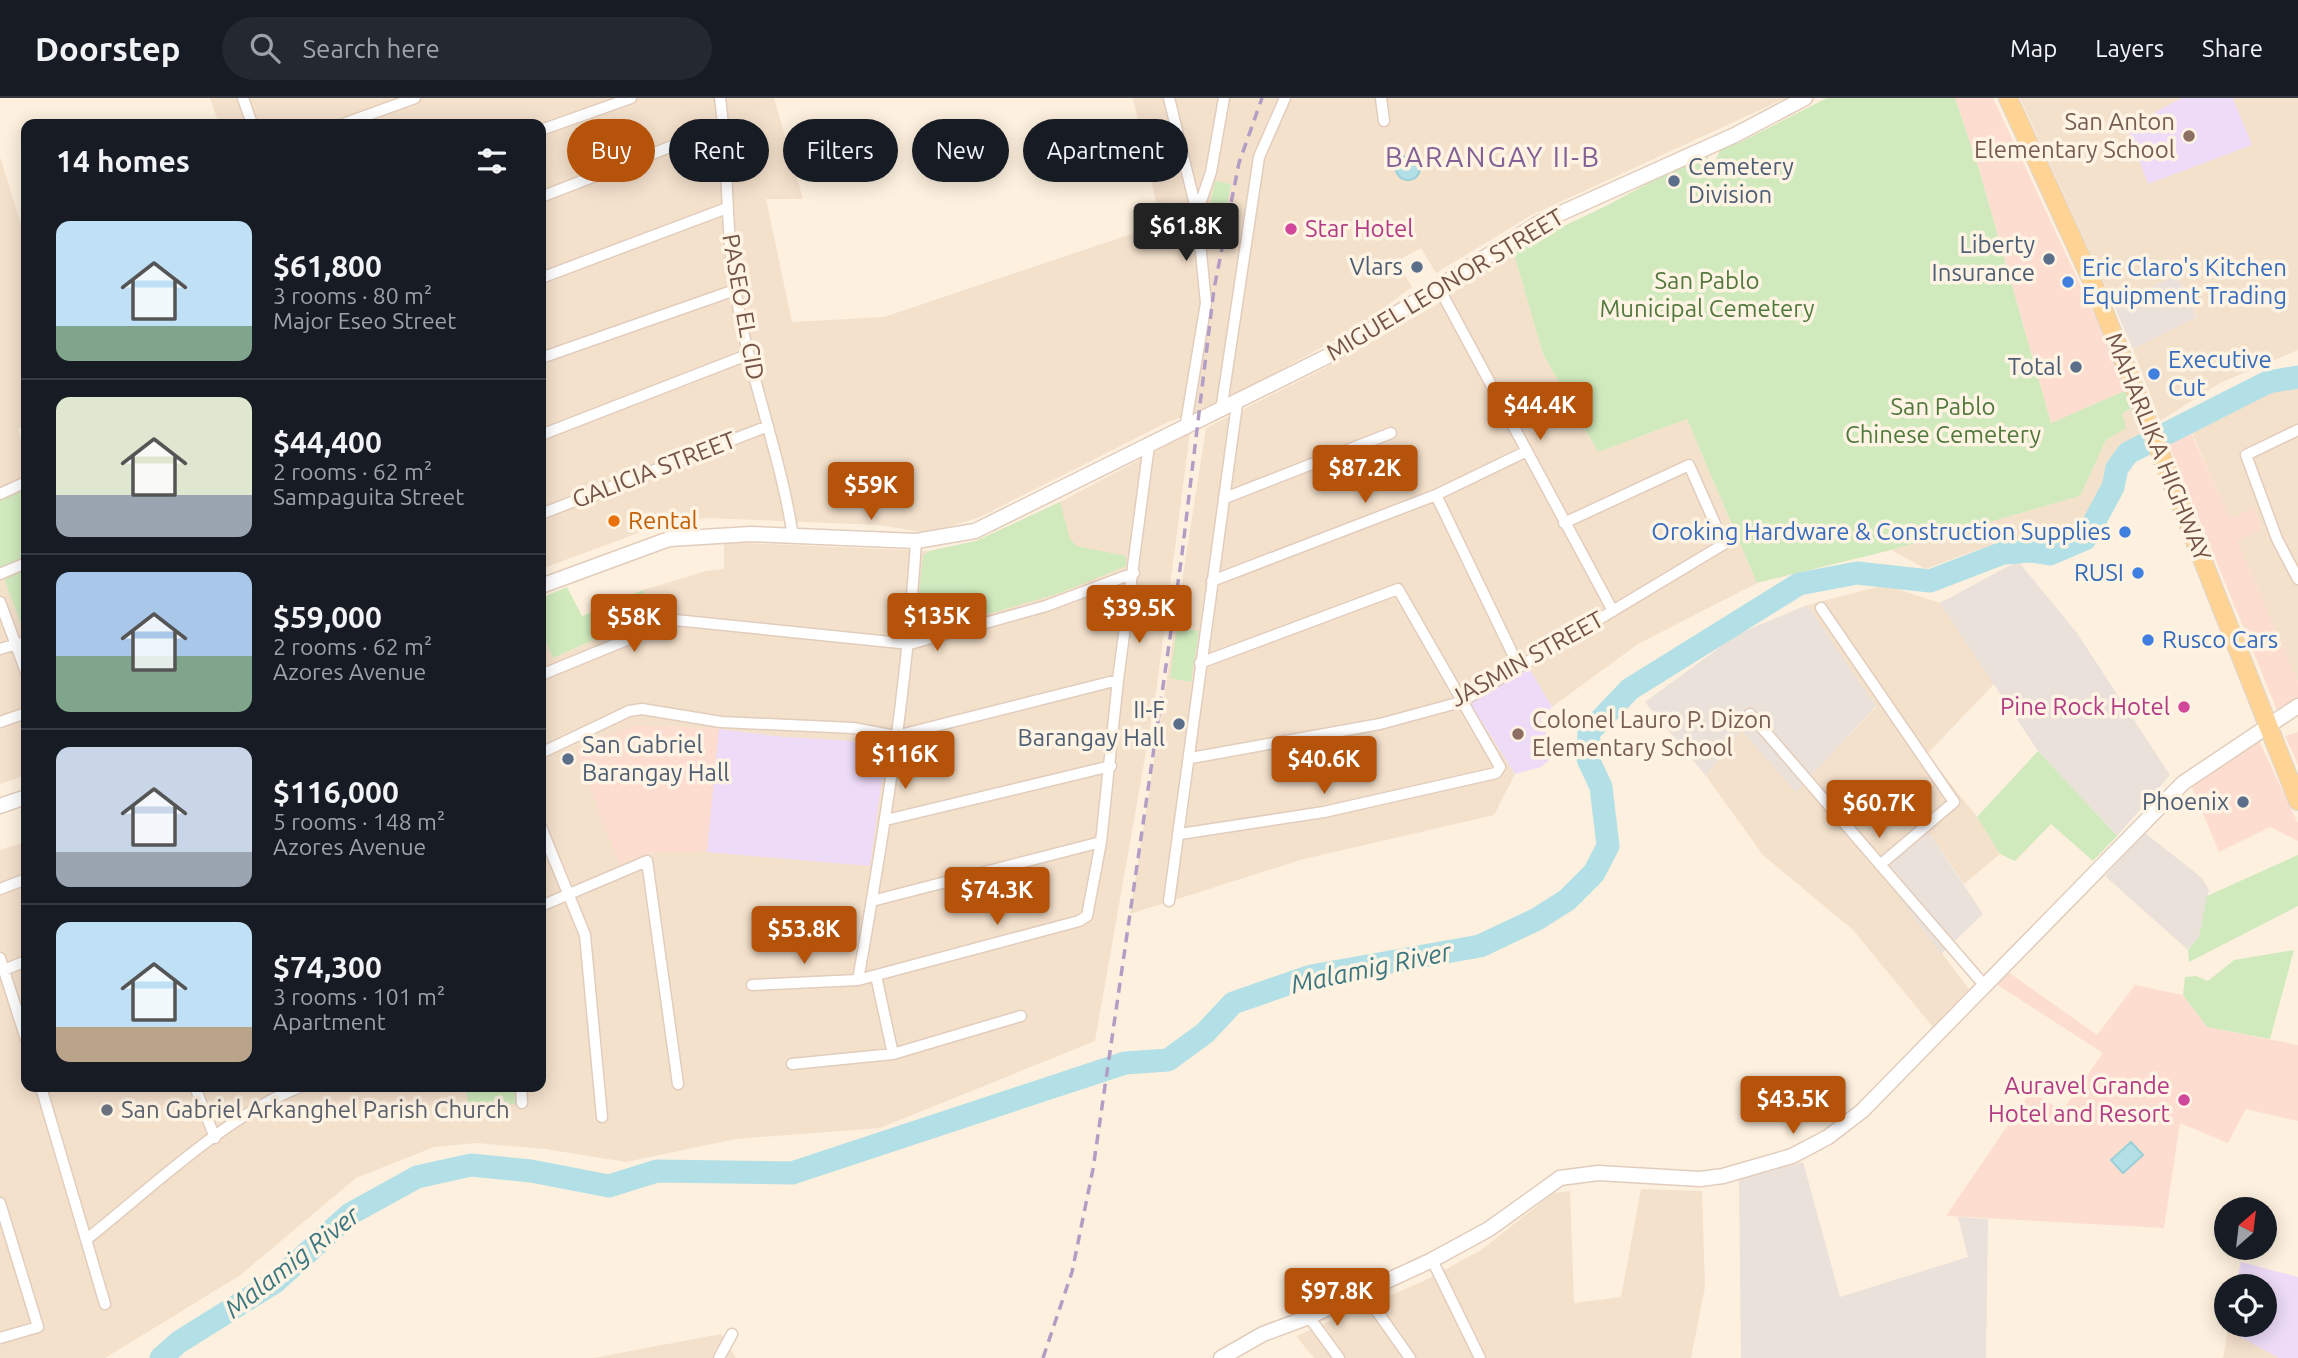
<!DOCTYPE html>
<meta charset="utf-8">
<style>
body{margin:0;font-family:Ubuntu,sans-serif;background:#242831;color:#f1f3f6;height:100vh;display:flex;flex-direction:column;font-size:26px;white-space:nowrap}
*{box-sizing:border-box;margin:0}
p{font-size:23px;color:#9ea1a6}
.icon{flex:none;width:38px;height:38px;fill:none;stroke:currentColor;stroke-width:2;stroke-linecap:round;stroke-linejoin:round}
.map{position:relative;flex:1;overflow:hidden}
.panel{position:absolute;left:21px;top:21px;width:525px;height:973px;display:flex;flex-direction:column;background:#171b24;border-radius:14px;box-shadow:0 4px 18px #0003}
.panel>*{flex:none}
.hud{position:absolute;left:567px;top:21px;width:665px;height:63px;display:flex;gap:14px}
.needle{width:46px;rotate:28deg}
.fabs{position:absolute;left:2214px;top:1099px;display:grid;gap:14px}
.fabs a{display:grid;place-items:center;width:63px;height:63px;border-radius:50%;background:#171b24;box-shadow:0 4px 18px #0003;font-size:35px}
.price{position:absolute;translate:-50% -60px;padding:0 16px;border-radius:7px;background:#b45309;color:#fff;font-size:23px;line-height:46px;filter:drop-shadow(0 2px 4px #0008)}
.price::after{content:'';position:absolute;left:50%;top:42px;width:21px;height:16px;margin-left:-10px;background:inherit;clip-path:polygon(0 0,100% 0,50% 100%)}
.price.selected{background:#222;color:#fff}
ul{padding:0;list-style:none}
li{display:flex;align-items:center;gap:21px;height:175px;padding:0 35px}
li+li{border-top:2px solid #363941}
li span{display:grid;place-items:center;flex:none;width:196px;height:140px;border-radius:14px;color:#555}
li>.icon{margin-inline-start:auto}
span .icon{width:84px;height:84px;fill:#fffc;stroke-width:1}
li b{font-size:30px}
h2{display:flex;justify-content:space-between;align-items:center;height:84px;padding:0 35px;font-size:30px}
.tag{padding:0 24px;border-radius:32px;background:#171b24;box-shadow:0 4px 18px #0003;font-size:24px;line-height:63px}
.tag.selected{background:#b45309;color:#fff}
header{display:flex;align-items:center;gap:42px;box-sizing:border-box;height:98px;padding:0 35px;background:#171b24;border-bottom:2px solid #363941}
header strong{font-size:33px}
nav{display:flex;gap:38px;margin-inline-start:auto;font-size:24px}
.search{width:490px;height:63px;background:#242831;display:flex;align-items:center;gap:18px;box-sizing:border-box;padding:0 24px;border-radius:38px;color:#9ea1a6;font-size:26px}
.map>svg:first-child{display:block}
</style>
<header>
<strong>Doorstep</strong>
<div class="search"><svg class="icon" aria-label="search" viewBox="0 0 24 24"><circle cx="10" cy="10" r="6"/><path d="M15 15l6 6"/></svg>Search here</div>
<nav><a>Map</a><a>Layers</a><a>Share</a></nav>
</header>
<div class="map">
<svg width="2298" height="1260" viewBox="0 0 2298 1260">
<rect width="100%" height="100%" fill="#fdf0de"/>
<path fill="#f4e1cc" d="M210,0H774L803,101H766L792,224L884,219L1161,126L1133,0H1786L1530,118L1436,175L1421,150L1397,163L1412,189L1354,232L1210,310L1168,324L978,420L927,435L879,427L706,420L657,428L541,471V26H219Z
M2020,0H2298V252L2222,284L2160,323L2133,251L2197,218L2177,177L2114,207Z
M0,59L26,142V327L18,331L26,361V389L0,400Z
M1513,152L1543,256L1598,354L1687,321L1757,485L1638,546L1552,609L1529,570L1470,605L1515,676L1494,717L1304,761L1130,816L1206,330L1323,271L1436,207Z
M2298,289V584L2237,443L2254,410L2230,422L2192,335L2271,294Z
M2133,309L2145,343L2123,353L2110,369L2108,384L2083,434L2055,444L2022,445L1976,452L1926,471L1891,452L2080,398L2106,342L2125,330L2122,316Z
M1190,335L1155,603L1095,943L880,1030L736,1041L626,1064L545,1051L477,1045L434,1049L356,1080L239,1178L105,1260H0V752L26,744V989H541V533L553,560L649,517L643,492L706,473L724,471V444L929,453L976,443L1060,404Z
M0,470L26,539V677L0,686Z
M1885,487L1940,505L1995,585L1927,656L1977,719L2000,756L1964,786L1926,730L1877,769L1969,891L1933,929L1852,831L1763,757L1706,678L1741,632L1796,693L1876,609L1807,507Z
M1641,1091L1702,1093L1705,1189L1691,1260H1314L1296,1238L1424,1183L1481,1152L1553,1095L1570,1093L1574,1205L1621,1199Z
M2228,1232L2279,1260H2223Z
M721,1236L736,1260H593Z"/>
<path fill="#feddd1" d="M1955,0H1993L2129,291L2051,325L1979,71Z
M2191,335L2230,421L2254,410L2262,431L2237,443L2298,584V601L2277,612L2169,347Z
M635,627L719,631L707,754L647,755L619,766L576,652Z
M2298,634V667L2285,638Z
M2259,643L2298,725V743L2270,729L2219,754L2191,687Z
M2008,874L2097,937L2135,887L2183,897L2207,929L2298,947V1023L2246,1011L2228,1045L2180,1025L2164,1130L1946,1118L2031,993L2062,1013L2103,955L1996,886Z"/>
<path fill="#eae1da" d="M2177,177L2197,219L2133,251L2114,207Z
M2018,463L2077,535L2170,677L2117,738L2038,653L1940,505Z
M1807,507L1876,608L1796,694L1741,632L1706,678L1645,604L1738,536Z
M1926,730L1983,816L1941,856L1877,769Z
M2145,735L2202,780L2209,792L2199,839L2188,852L2105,778Z
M1803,1064L1840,1199L1968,1159L1958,1119L1988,1121L1986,1260H1741L1739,1082Z"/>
<path fill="#eddbf8" d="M2182,0H2233L2252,47L2148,86L2127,29Z
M1529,570L1552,609L1540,621L1552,651L1548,663L1541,669L1515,676L1470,605Z
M719,631L784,639L887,645L870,768L707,754Z
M2241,1164L2298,1179V1260H2279L2228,1232L2229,1227H2264V1188H2236Z"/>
<path fill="#d0eabd" d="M1827,0H1955L1979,71L2051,325L2129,291L2133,309L2122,316L2126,330L2106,342L2080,398L1891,452L1757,485L1687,321L1598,354L1543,256L1513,152L1608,107L1704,55L1714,66L1721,50L1741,44Z
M1215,83L1231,86L1225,116L1209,113Z
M26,389V539L0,470V400Z
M1060,404L1070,441L1076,448L1126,458V468L1060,495L919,536L915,531L923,458L929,453L976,443Z
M567,489L582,518L643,492L649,517L553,560L541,533V500Z
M1177,530L1199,533L1191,584L1170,580Z
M2038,653L2117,738L2093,763L2051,726L2015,763L2000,756L1977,719Z
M2298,757V808L2189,864L2188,852L2199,839L2207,798Z
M2294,852L2270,941L2207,929L2183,897L2185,879L2196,878L2208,883L2234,862Z
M466,989H517L518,1006L468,1005Z"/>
<path fill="#b3e0e6" stroke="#99d0d8" stroke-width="2" d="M1396 70a12 12 0 1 1 24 0a12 12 0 1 1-24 0Z
M2131,1044L2143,1057L2123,1075L2111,1062Z"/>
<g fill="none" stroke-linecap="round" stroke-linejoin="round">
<path stroke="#b3e0e6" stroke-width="23" d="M161,1260L179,1244L275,1184L350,1116L417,1079L471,1067L531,1073L609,1088L657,1073L792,1075L1125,965L1168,962L1205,935L1233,905L1311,878L1480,848L1537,821L1567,802L1594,775L1608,748L1601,689L1588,661L1589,634L1630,591L1799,486L1857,475L1930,483L2003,455L2031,453L2050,456L2085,441L2113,389L2117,370L2128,355L2268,284L2298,279"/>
<defs>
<path id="minor" d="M243,0L252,26
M720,0C729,65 725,131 736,196C749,278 781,357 793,439
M1169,0L1197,115L1206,205L1185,331
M1381,0L1384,23
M343,26L415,0
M541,32L631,0
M541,99L724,28
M1197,115L1211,74L1224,0
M541,180L727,110
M1439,190L1613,513
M541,260L735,192
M1221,313L1259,59L1285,0
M2298,332L2246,357L2277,441L2298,481
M541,337L747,257
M0,396L26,384
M1436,397L1519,569
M1225,400L1391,335
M541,416L768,328
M0,476L26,465
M1212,483L1436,397L1527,353
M0,504L26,574
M1821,510L1954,704L1880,767
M24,543L26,542
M0,551L17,546
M541,577L675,522L910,546L1046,508L1134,475
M1750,616L1985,888
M0,624L26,615
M541,655L629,613L642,611L721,624L853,630L896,638L1118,582
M1191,660L1380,626L1461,604L1724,446L1689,367L1564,425
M886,722L1111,668
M541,729L585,837L602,1019
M1180,736L1324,714L1496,675L1500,669L1398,491L1200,565
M0,791L26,781
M872,803L1101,744
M1169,803L1237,306
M541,808L647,763L678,986
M0,860L26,941
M4,872L26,863
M876,878L893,956
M858,882C884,736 907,591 916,443
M752,887L858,882L1079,823L1087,818L1101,744L1118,582L1149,347
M792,966L893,956L1021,918
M41,989L105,1206
M195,989L215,1040
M521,989L522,1005
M0,1105L38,1229L0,1240
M87,1141C150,1091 227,1017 300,989
M1432,1162L1480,1260
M1364,1195L1410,1260
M1309,1219L1339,1260
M719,1260L732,1236"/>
<path id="tertiary" d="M541,488L669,441L751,436L916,443L975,433L1336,254L1539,125L1735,37L1805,0
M0,708L26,699
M1221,1260L1263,1236L1309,1219L1432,1162L1489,1131L1560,1080L1598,1075L1700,1081L1723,1078L1792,1058L1828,1039L1862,1013L2183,685L2298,608"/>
<path id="primary" d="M2008,0L2092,183L2298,703"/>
</defs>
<use href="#minor" stroke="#e2cdbd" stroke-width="13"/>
<use href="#tertiary" stroke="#e2cdbd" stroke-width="17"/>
<use href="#primary" stroke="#ddd6d3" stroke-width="20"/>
<use href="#minor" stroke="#fff" stroke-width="10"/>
<use href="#tertiary" stroke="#fff" stroke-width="14"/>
<use href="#primary" stroke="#fed393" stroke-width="18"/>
<path stroke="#b29ec5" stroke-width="3.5" stroke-dasharray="10 7" stroke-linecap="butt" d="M1043,1260L1072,1174L1093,1071L1181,464L1214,191L1239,65L1262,0"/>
</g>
<g fill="#8d6e63" stroke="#fff4e4" stroke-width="2.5">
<circle cx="2189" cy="38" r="7"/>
<circle cx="1518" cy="636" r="7"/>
</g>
<g fill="#5c6f8a" stroke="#fff4e4" stroke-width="2.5">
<circle cx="1674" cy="83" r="7"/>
<circle cx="2049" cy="161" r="7"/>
<circle cx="1417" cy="169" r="7"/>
<circle cx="2076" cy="269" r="7"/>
<circle cx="1179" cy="626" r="7"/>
<circle cx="568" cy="661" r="7"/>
<circle cx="2243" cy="704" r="7"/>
</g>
<g fill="#d1479c" stroke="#fff4e4" stroke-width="2.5">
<circle cx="1291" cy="131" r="7"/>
<circle cx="2184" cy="609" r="7"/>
<circle cx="2184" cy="1002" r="7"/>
</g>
<g fill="#3f7fe0" stroke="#fff4e4" stroke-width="2.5">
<circle cx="2068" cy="184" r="7"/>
<circle cx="2154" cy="276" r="7"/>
<circle cx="2125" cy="434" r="7"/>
<circle cx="2138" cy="475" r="7"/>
<circle cx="2148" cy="542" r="7"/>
</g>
<circle fill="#e8710a" stroke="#fff4e4" stroke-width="2.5" cx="614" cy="423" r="7"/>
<circle fill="#6b7280" stroke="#fff4e4" stroke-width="2.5" cx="107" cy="1012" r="7"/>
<g text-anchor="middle" stroke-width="7" stroke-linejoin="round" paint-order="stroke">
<g font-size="24" fill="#785e54" stroke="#fff4e4" text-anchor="end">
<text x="2175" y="32">San Anton<tspan x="2175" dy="28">Elementary School</tspan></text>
<text x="1532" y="630" text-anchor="start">Colonel Lauro P. Dizon<tspan x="1532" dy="28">Elementary School</tspan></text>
</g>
<g font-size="24" fill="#4e5e75" stroke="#fff4e4" text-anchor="end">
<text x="1688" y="77" text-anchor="start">Cemetery<tspan x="1688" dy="28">Division</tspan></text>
<text x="2035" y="155">Liberty<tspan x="2035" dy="28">Insurance</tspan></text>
<text x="1403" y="177">Vlars</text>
<text x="2062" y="277">Total</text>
<text x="1165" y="620">II-F<tspan x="1165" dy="28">Barangay Hall</tspan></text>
<text x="582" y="655" text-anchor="start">San Gabriel<tspan x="582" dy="28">Barangay Hall</tspan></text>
<text x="2229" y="712">Phoenix</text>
</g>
<g font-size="24" fill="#b23c85" stroke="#fff4e4" text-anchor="end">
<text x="1305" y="139" text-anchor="start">Star Hotel</text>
<text x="2170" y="617">Pine Rock Hotel</text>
<text x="2170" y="996">Auravel Grande<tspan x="2170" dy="28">Hotel and Resort</tspan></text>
</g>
<g font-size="24" fill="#366cbe" stroke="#fff4e4" text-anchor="start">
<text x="2082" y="178">Eric Claro's Kitchen<tspan x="2082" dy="28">Equipment Trading</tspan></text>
<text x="2168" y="270">Executive<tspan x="2168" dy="28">Cut</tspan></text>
<text x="2111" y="442" text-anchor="end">Oroking Hardware &amp; Construction Supplies</text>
<text x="2124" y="483" text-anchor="end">RUSI</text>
<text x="2162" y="550">Rusco Cars</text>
</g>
<g font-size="24" fill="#51793e" stroke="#fff4e4">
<text x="1707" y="191">San Pablo<tspan x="1707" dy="28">Municipal Cemetery</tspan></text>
<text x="1943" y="317">San Pablo<tspan x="1943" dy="28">Chinese Cemetery</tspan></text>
</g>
<g font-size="24" fill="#735446" stroke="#fff4e4">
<text transform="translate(1445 187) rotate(-31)" y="8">MIGUEL LEONOR STREET</text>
<text transform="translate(743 209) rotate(80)" y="8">PASEO EL CID</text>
<text transform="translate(2158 349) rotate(68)" y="8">MAHARLIKA HIGHWAY</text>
<text transform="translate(654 372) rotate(-21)" y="8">GALICIA STREET</text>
<text transform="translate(1527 561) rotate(-29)" y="8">JASMIN STREET</text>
</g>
<g font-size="24" fill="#c56008" stroke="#fff4e4" text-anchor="start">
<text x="628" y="431">Rental</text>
</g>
<g font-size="24" fill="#5b616d" stroke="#fff4e4" text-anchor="start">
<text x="121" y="1020">San Gabriel Arkanghel Parish Church</text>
</g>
<g font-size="26" font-style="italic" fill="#3c7780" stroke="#fff4e4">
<text transform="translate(1371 870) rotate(-12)" y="9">Malamig River</text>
<text transform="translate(292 1164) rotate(-38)" y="9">Malamig River</text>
</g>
<g font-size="28" letter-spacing="2" fill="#836197" stroke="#fff4e4">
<text x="1493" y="69">BARANGAY II-B</text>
</g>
</g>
</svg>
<div class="fabs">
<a><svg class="needle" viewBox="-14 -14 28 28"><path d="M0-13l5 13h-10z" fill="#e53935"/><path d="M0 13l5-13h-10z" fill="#9ea1a6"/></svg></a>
<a><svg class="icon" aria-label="locate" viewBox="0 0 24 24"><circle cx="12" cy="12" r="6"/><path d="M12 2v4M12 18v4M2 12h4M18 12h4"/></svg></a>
</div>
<b class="price selected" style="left:1186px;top:165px">$61.8K</b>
<b class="price" style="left:1540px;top:344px">$44.4K</b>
<b class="price" style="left:1365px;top:407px">$87.2K</b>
<b class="price" style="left:871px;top:424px">$59K</b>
<b class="price" style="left:1139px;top:547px">$39.5K</b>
<b class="price" style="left:937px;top:555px">$135K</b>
<b class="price" style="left:634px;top:556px">$58K</b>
<b class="price" style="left:905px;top:693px">$116K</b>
<b class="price" style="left:1324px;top:698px">$40.6K</b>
<b class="price" style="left:1879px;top:742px">$60.7K</b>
<b class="price" style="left:997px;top:829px">$74.3K</b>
<b class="price" style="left:804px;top:868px">$53.8K</b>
<b class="price" style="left:1793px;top:1038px">$43.5K</b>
<b class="price" style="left:1337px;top:1230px">$97.8K</b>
<div class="hud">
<a class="tag selected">Buy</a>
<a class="tag">Rent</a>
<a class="tag">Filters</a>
<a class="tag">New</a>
<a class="tag">Apartment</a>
</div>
<section class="panel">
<h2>14 homes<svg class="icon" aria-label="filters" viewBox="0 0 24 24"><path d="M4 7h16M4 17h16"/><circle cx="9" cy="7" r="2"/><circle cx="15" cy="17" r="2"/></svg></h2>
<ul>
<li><span style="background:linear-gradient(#bfe0f5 75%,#7fa58c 0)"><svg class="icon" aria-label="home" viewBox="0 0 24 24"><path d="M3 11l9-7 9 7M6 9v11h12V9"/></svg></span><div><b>$61,800</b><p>3 rooms · 80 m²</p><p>Major Eseo Street</p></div></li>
<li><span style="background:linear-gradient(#dfe7d0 70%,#9aa5b1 0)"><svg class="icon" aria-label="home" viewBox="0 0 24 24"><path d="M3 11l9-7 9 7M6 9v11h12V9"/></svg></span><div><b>$44,400</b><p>2 rooms · 62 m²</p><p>Sampaguita Street</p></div></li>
<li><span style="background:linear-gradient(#a9c7e8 60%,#7fa58c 0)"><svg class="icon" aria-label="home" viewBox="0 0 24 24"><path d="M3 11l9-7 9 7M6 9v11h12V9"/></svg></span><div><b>$59,000</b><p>2 rooms · 62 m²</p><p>Azores Avenue</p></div></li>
<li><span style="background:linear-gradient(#c9d6e8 75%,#9aa5b1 0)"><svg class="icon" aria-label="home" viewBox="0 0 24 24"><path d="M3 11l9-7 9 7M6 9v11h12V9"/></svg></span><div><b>$116,000</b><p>5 rooms · 148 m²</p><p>Azores Avenue</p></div></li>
<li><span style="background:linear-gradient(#bfe0f5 75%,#b9a48a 0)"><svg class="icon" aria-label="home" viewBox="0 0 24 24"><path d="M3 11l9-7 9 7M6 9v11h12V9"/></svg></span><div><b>$74,300</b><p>3 rooms · 101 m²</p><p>Apartment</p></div></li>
</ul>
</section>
</div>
